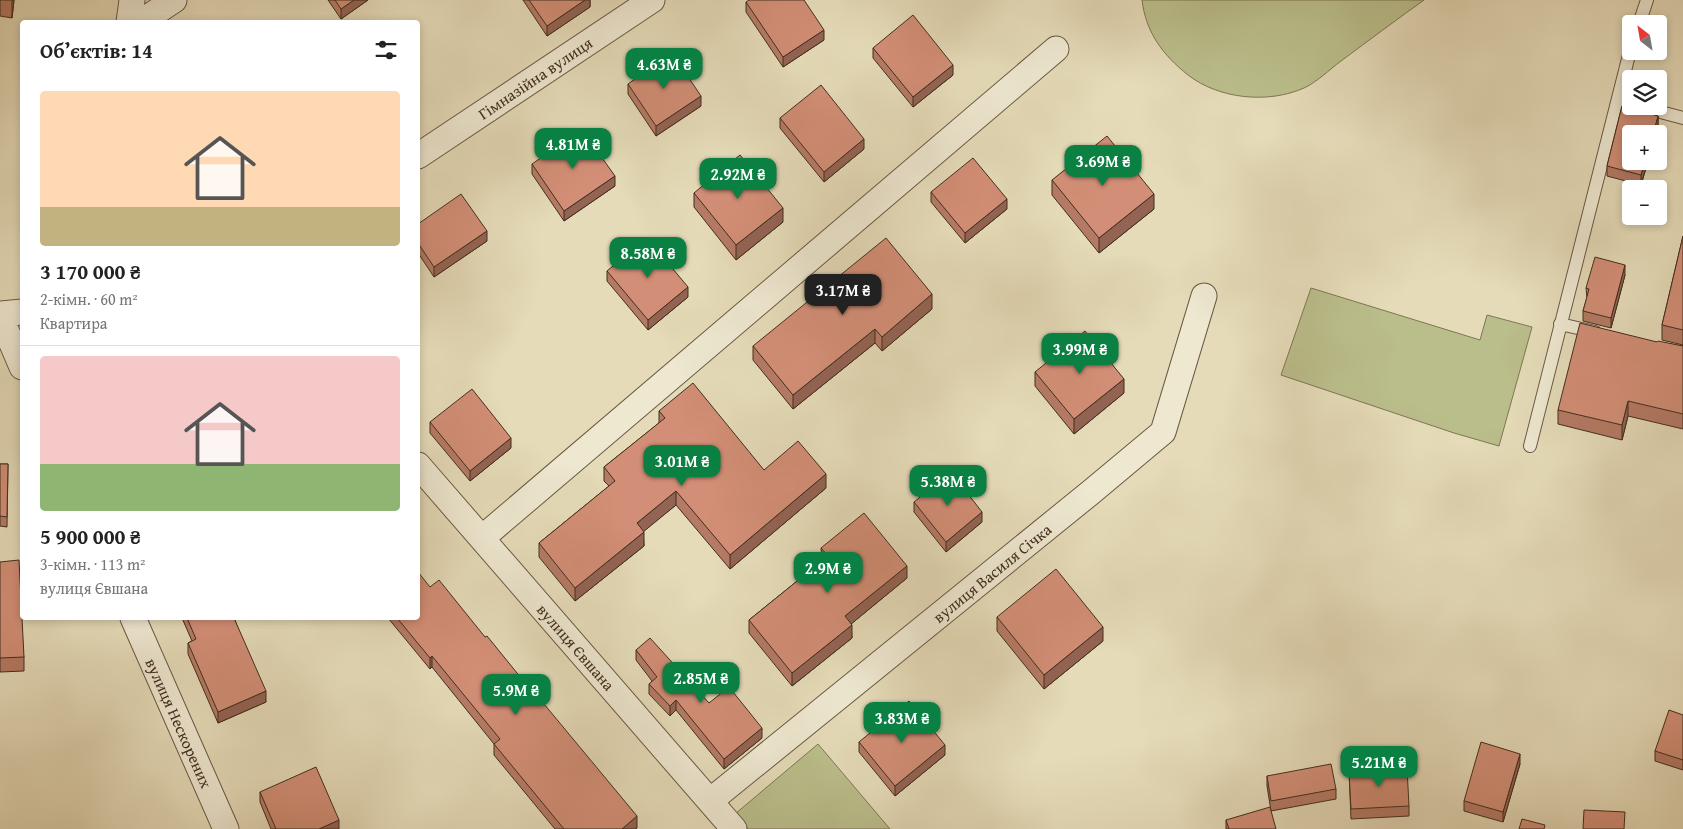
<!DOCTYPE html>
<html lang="uk">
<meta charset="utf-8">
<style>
body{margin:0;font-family:"Gentium Book Plus",serif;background:#f2f2f2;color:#222;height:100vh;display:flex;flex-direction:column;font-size:19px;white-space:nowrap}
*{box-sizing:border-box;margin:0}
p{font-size:16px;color:#767676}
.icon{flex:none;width:28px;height:28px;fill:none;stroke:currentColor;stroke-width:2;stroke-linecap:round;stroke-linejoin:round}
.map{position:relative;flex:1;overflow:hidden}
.side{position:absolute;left:20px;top:20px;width:400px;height:600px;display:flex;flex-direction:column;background:#fff;border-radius:5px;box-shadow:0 2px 8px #0003}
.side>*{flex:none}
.needle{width:32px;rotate:329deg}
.buttons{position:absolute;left:1622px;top:15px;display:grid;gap:10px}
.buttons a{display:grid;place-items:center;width:45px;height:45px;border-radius:5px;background:#fff;box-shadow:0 2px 8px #0003;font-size:25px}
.price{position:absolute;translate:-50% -42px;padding:0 11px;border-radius:10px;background:#0b8043;color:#fff;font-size:16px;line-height:32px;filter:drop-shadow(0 1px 2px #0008)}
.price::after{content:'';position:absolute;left:50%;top:30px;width:15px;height:11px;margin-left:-8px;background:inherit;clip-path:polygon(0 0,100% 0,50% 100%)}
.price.selected{background:#222;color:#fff}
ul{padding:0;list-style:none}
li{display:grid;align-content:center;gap:10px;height:265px;padding:0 20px}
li+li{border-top:1px solid #e0e0e0}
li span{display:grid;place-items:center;height:155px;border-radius:5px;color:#555}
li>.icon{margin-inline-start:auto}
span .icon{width:90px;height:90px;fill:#fffc;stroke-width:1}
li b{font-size:21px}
h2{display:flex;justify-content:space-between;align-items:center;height:60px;padding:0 20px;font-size:21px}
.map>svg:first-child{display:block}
</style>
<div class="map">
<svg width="1683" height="829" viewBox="0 0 1683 829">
<rect width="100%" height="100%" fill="#e5dbb8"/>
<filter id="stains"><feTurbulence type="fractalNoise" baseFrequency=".004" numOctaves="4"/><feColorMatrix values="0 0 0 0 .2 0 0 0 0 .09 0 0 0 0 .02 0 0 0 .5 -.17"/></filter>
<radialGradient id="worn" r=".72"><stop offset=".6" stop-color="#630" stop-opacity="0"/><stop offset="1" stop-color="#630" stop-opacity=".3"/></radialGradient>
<path fill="#babe8b" stroke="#7e7654" d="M1142,0H1424C1396,20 1368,41 1341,61C1329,70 1317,82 1304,88C1268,104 1219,99 1188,75C1163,55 1146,33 1142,0Z
M1311,288L1480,340L1487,315L1532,327L1499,446L1454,433L1281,375Z
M818,744L890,829H748L735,814Z"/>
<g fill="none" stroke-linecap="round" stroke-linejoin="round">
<defs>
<path id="lane" d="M1639,24L1647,0
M1638,106L1683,118
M1560,324L1595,332
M1530,446L1631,47"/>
<path id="street" d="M129,22L132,0
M141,22L174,0
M418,156L652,0
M0,314L22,312
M0,316L22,367
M418,465L734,829
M482,538L1056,49
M133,618L226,829
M710,801L1090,493L1163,432L1204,296"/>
</defs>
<use href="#lane" stroke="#6a5944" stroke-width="14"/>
<use href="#street" stroke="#6a5944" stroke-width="27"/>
<use href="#lane" stroke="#eee8d1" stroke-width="12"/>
<use href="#street" stroke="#eee8d1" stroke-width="25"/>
</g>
<path fill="#b57a65" stroke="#412e1e" d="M0,0H14L12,18L0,16Z
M328,0H368L341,19Z
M523,0H590V7L547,36Z
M746,2L824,40L783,67L746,12Z
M873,48L953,75L913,107L873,58Z
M628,84L701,106L656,136L628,94Z
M1622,106L1658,116V126L1655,134H1631V161H1648L1641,185L1607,176V166Z
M780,118L864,149L824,182L780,128Z
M532,164L615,186L564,221L532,174Z
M1052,180L1154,209L1099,253L1052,195Z
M931,192L1007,209L965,243L931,202Z
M694,193L783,222L736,260L694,207Z
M418,224L487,241L434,277L418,253Z
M1683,236V345L1662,340V325Z
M607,271L688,297L648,330L607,281Z
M1625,275L1611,328L1583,321V311L1587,298L1586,288Z
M932,309L882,351L875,343L793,409L753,360V346Z
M1657,342L1683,346V429L1628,416L1622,440L1558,424V410Z
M1035,372L1124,393L1074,434L1035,386Z
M659,411L764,470L826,488L730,569L676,505L643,531L644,546L575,601L539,557V543L609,486L604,481V467L659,423Z
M430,422L511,448L470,481L430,433Z
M0,464H8L7,527L0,526Z
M914,502L982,522L946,552L914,512Z
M821,548L907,578L851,624L852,638L792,686L749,633V620L822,561Z
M0,562L24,657V671L0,672Z
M430,587L637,828L635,829H555L494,755V744L432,667L430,669L388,618H418Z
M997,617L1103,641L1044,689L997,631Z
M182,618H234L266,702L218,723L188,654V643L192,641Z
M636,650L709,703L762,738L724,769L676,710L670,716L649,694V684L652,681L636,660Z
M1683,715V770L1655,761V751Z
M859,742L945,755L895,796L859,752Z
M1520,764L1503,822L1464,811V801Z
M1349,771L1409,806V816L1351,819Z
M1267,776L1336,789V799L1271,811L1267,786Z
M260,792L339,829H271L260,802Z
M1226,820L1276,829H1226Z"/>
<path fill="#936353" stroke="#412e1e" d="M12,0H14L12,18Z
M354,0H368L341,19V9Z
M585,0H590V7L547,36V26Z
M824,30V40L783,67V57Z
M953,65V75L913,107V97Z
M701,96V106L656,136V126Z
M1658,116V126L1655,134H1653Z
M864,139V149L824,182V172Z
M1645,161H1648L1641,185V175Z
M615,176V186L564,221V211Z
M1154,194V209L1099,253V238Z
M1007,199V209L965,243V233Z
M783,208V222L736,260V245Z
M487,231V241L434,277V267Z
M1625,265V275L1611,328V318Z
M688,287V297L648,330V320Z
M932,294V309L882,351V337Z
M875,329V343L793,409V395Z
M1124,379V393L1074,434V419Z
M1628,401V416L1622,440V425Z
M511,438V448L470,481V471Z
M826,474V488L730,569V555Z
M676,491V505L637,537V523Z
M982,512V522L946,552V542Z
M644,532V546L575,601V588Z
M907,566V578L845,629V616Z
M852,625V638L792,686V673Z
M1103,627V641L1044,689V675Z
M432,656V667L430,669V658Z
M266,691V702L218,723V712Z
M676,700V710L670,716V706Z
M762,728V738L724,769V759Z
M945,745V755L895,796V786Z
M1520,754V764L1503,822V812Z
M637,816V828L635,829H622Z
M339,820V829H319Z"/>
<path fill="#d28e76" stroke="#412e1e" d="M335,0H354L341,9Z
M529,0H585L547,26Z
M749,0H804L824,30L783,57L746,2Z
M913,15L953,65L913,97L873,48Z
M672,53L701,96L656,126L628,84Z
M821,85L864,139L824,172L780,118Z
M1622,106L1658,116L1653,134H1631V161H1645L1641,175L1607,166Z
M582,130L615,176L564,211L532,164Z
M1107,136L1154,194L1099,238L1052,180Z
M740,155L783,208L736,245L694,193Z
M973,158L1007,199L965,233L931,192Z
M461,194L487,231L434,267L418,243V224Z
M1683,236V330L1662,325Z
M647,238L688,287L648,320L607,271Z
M886,238L932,294L882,337L875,329L793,395L753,346Z
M1595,257L1625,265L1611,318L1583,311L1589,289L1586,288Z
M1580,323L1657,342L1658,341L1683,346V414L1628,401L1622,425L1558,410Z
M1085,331L1124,379L1074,419L1035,372Z
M693,383L764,470L798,441L826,474L730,555L676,491L637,523L644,532L575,588L539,543L615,481L604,467L665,418L659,411Z
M472,389L511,438L470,471L430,422Z
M0,464H8L7,517L0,516Z
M951,472L982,512L946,542L914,502Z
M864,513L907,566L845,616L852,625L792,673L749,620L828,556L821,548Z
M19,560L24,657L0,658V562Z
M1056,569L1103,627L1044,675L997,617Z
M418,572L430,587L439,580L485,637L487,636L543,705L544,704L637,816L622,829H564L494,744L500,739L432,656L430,658L397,618H418Z
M187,618H234L266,691L218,712L188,643L196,639Z
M650,638L709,703L729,687L762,728L724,759L676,700L670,706L649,684L657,677L636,650Z
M909,701L945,745L895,786L859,742Z
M1669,710L1683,715V760L1655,751Z
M1481,742L1520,754L1503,812L1464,801Z
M1331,764L1336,789L1271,801L1267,776Z
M316,767L339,820L319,829H276L260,792Z
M1407,768L1409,806L1351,809L1349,771Z
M1270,807L1276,829H1229L1226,820Z
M1584,810L1625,812L1624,829H1583Z
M1522,819L1545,825L1544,829H1519Z"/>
<g text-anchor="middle" stroke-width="4" stroke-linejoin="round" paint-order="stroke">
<g font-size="16" fill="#412e1e" stroke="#eee8d1">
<text transform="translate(535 78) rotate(-34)" y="6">Гімназійна вулиця</text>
<text transform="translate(992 573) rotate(-39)" y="6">вулиця Василя Січка</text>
<text transform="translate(576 647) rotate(49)" y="6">вулиця Євшана</text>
<text transform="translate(179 723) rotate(66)" y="6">вулиця Нескорених</text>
</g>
</g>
<rect width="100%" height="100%" filter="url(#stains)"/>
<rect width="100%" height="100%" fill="url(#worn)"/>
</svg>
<div class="buttons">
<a><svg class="needle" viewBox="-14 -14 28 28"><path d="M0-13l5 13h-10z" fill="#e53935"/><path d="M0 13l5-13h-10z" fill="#767676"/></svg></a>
<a><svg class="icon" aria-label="layers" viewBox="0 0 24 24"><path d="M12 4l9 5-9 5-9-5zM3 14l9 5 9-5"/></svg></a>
<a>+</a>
<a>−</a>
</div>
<b class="price" style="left:664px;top:90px">4.63M ₴</b>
<b class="price" style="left:573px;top:170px">4.81M ₴</b>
<b class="price" style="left:1103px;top:187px">3.69M ₴</b>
<b class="price" style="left:738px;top:200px">2.92M ₴</b>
<b class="price" style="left:648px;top:279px">8.58M ₴</b>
<b class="price selected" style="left:843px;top:316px">3.17M ₴</b>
<b class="price" style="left:1080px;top:375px">3.99M ₴</b>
<b class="price" style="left:682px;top:487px">3.01M ₴</b>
<b class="price" style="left:948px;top:507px">5.38M ₴</b>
<b class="price" style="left:828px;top:594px">2.9M ₴</b>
<b class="price" style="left:701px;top:704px">2.85M ₴</b>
<b class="price" style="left:516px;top:716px">5.9M ₴</b>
<b class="price" style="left:902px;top:744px">3.83M ₴</b>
<b class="price" style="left:1379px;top:788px">5.21M ₴</b>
<section class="side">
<h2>Об’єктів: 14<svg class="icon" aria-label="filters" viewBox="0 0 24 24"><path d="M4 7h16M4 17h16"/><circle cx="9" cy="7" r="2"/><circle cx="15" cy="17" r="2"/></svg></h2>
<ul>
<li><span style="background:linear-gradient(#ffd9b3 75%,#c2b280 0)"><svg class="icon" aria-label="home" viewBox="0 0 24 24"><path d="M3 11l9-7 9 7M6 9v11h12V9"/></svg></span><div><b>3 170 000 ₴</b><p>2-кімн. · 60 m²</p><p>Квартира</p></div></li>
<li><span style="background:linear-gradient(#f6c9c9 70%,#8fb573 0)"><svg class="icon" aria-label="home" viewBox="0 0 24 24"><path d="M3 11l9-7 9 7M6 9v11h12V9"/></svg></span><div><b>5 900 000 ₴</b><p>3-кімн. · 113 m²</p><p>вулиця Євшана</p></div></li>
</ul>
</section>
</div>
